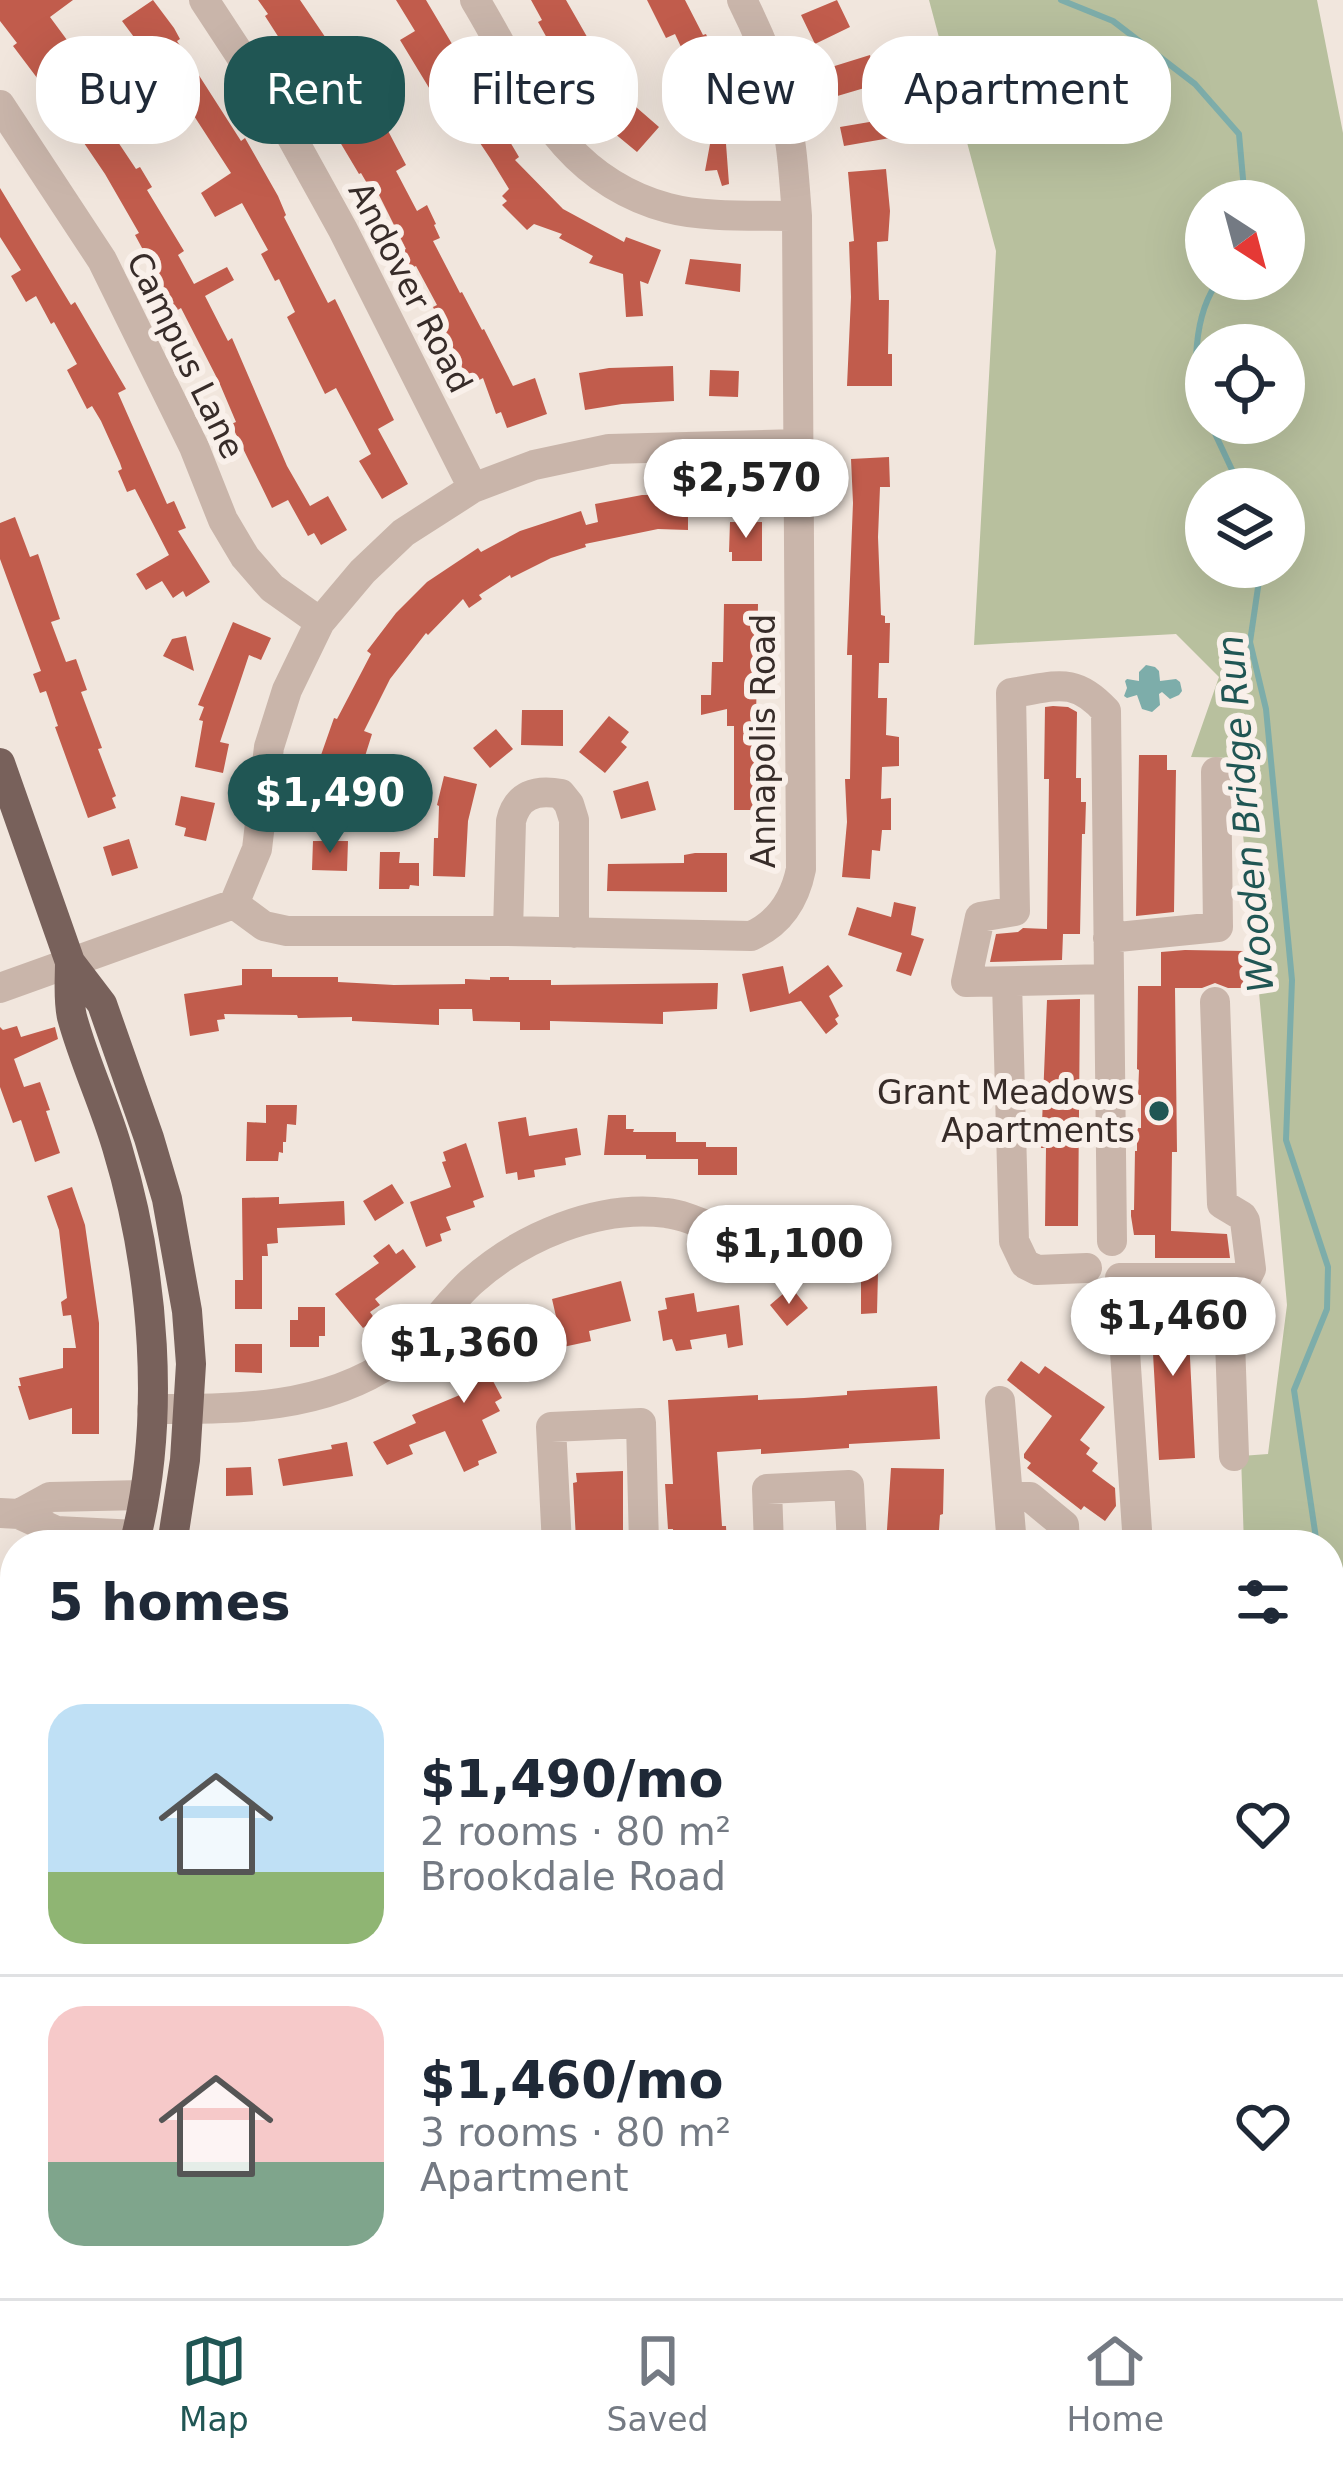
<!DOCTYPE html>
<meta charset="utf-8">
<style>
body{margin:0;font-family:"DejaVu Sans",sans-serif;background:#f6f6f7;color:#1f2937;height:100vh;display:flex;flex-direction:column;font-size:45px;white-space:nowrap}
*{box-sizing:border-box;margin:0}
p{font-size:39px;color:#747a83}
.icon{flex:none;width:66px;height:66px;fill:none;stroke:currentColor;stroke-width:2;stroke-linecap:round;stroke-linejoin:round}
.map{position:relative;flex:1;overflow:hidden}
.panel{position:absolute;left:0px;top:1530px;width:1344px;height:768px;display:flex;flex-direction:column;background:#fff;border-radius:48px 48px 0 0;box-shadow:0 12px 48px #0002}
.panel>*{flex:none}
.hud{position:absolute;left:36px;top:36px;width:1272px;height:108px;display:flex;gap:24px}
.needle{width:78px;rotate:144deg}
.buttons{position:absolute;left:1185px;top:180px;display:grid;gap:24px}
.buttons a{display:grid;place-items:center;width:120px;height:120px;border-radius:50%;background:#fff;box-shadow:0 12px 48px #0002;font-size:60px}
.price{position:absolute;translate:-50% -102px;padding:0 27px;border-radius:42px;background:#fff;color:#222;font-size:39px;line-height:78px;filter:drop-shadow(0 3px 6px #0008)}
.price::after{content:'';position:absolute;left:50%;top:72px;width:36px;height:27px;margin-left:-18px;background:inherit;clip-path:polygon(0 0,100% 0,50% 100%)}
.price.active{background:#205654;color:#fff}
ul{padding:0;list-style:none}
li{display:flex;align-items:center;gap:36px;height:300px;padding:0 48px}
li+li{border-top:3px solid #e0e1e3}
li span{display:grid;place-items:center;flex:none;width:336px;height:240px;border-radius:36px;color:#555}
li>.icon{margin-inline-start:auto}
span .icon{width:144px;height:144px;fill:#fffc;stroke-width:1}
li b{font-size:51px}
h2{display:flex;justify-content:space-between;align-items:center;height:144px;padding:0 48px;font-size:51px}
.pill{padding:0 42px;border-radius:48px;background:#fff;box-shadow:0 12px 48px #0002;font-size:42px;line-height:108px}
.pill.active{background:#205654;color:#fff}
.menu{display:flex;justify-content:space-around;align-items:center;height:168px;border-top:3px solid #e0e1e3;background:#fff;font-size:33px;color:#747a83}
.menu a{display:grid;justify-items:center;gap:6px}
.menu .active{color:#205654}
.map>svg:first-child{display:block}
</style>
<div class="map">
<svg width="1343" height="2298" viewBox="0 0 1343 2298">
<rect width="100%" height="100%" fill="#f1e6dd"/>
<path fill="#b8c09e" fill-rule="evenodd" d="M929,0H1317L1343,133V1604L1329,1605V1545H1244L1241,1456L1268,1454L1287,1305L1256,959L1235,758L1191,757L1219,677L1176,634L974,645L996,251ZM1206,201H1284V279H1206ZM1206,345H1284V423H1206ZM1206,489H1284V567H1206Z
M1329,1698H1343V2161L1338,2145L1329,2143Z
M3,2247L15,2251V2283H65L114,2298H0Z
M305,2283H488L542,2298H261L265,2284L301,2296Z"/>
<path fill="#7dadaa" d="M1146,665L1155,667L1159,671L1160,681L1176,679L1180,682L1182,691L1179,695L1170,699L1162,692L1159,694L1160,705L1152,712L1142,709L1137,695L1127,698L1124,696L1127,688L1125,681L1127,679L1139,681V672Z"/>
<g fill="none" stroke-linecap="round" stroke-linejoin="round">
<path stroke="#7dadaa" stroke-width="6" d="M1061,0L1113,21L1195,84L1239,134L1245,201
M1206,415C1189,378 1194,311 1220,279
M1210,423L1241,489
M1261,567L1250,642L1266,709L1292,980L1286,1140L1328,1267L1327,1309L1294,1390L1317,1545"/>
<path stroke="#948983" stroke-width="54" d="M798,2283L858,2298
M606,2298L610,2283
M1128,2298L1132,2283"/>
</g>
<path fill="#c15c4c" d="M0,0H73L50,17L67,40L59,46L60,49L108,118L104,121L136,169L140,167L152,187L147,190L184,251L178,255L194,284L227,267L234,280L205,296L228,341L232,338L287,466L310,506L328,496L347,530L321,545L314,533L308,536L288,500L272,508L231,424L236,422L219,382L181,308L176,311L135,235L139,233L105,174L65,115L13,46L17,43L0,21Z
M153,0L174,28L180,39L177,41L241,141L245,138L278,196L286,215L284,217L328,303L335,299L394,420L378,429L408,484L382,499L359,461L371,454L336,388L325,394L287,317L295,312L279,279L275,281L261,254L268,250L242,203L215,217L201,193L231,173L163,68L151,53L148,56L122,21Z
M258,0H300L336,53L344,48L357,72L351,76L383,129L386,127L406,165L396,171L417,211L427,205L436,224L434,225L440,238L433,241L460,293L462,292L482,330L484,329L513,386L535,378L547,414L507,428L501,412L496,414L483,378L470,385L433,307L437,305L416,266L411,268L402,251L406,249L373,183L368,185L361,173L359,174L322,112L326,110L301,66L285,39L281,41L265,16L268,14Z
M396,0H426L519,157L515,160L563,209L624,242L626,237L661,250L648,284L640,281L643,316L626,317L623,274L589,263L593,256L559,238L562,234L534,224L527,230L502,205L507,201L502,196L509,189L490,158L478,140L473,143L470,139L465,142L442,98L437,101L400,40L415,31Z
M531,0H566L590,42L582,46L610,94L586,108L538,22L542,20Z
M647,0H685L703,35L706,34L726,81L735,114L724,117L729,184L722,186L717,170L705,171L710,144L697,101L700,100L695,77L675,34L666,38Z
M837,0L850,27L815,44L801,15Z
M870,55L878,84L834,97L825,69Z
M636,107L659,127L637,152L614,133Z
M887,119L890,138L844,146L840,127Z
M886,169L890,211L888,241L877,242L879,300H889L888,354H892V386H847L851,297L849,242L854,241L848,172Z
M0,188L71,305L75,302L126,389L118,393L167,504L174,501L186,528L178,531L210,582L186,597L183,591L173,598L162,581L146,590L136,574L169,555L135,489L127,492L118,471L122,469L120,463L101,421L92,406L87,409L67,370L77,364L54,322L51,324L36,296L26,302L11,276L21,270L0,237Z
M690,259L741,264L740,292L685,284Z
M673,366L674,401L622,404L585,410L579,373L609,368Z
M710,370L739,371L738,397L709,396Z
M889,457L890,487H880L878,537L881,615L885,616V623H890L889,663H879L878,698H887L886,735L899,737V766L882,767L881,799L891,798V830H882L880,851L872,850L870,879L842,877L847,822L845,779H850L852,655H847L853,503L851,459Z
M642,495H688V530L658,529L585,544L586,547L551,558L511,578L510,575L479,595L482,599L469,608L463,599L428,635L426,633L390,679L364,731L372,734L361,769L352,766L346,813L306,808L311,775H314L334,718L337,719L371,654L367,651L396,613L427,582L478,548L481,552L520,531L581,511L586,525L598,522L595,504Z
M15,517L30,557L38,554L60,619L51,622L66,662L76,659L87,690L81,692L102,748L98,749L116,796L112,798L116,808L88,818L55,727L58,726L46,691L40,693L33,674L41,671L0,559V523Z
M730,522H762V561H732V552H729Z
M724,604H758L756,720H761V810H734V726H727V709L701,715V695H711L712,662H723Z
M233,622L271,638L261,660L249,655L220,742L229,744L223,773L195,767L203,721L199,720L204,707L198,705Z
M186,636L194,671L163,656L172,639Z
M1053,706L1068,707L1077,712L1076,778H1081V802H1086L1085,834H1082L1080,934H1063L1062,960L990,962L996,934L1018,932L1023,928L1047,929L1049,779H1044L1045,707Z
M522,710H563V746L521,745Z
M609,716L629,732L621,742L627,747L605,773L579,752Z
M496,729L513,749L490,768L473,748Z
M1139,755H1167V770H1176L1174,912L1136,916Z
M444,776L477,784L468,821L465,877L433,876L434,838H438L439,806L437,805Z
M648,781L656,810L621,819L613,791Z
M181,796L215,803L206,841L184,836L186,828L175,825Z
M129,839L138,868L112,876L103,847Z
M313,841H348L347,871L312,870Z
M380,852H400L399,863H419V886L410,885L409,889H379Z
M695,853H727V892L607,891L608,864L684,863V855Z
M894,902L916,907L911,935L924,939L911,976L896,971L902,953L848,935L857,907L891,917Z
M1185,950L1244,951L1243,988H1228L1215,983L1202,988H1175L1177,1152H1172L1171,1231L1227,1234L1230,1258H1155V1235H1134L1131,1216V1210H1134L1135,1151H1137V1128H1141V1095H1138L1139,1070L1137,1069L1138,986H1161V952Z
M828,965L843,986L829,996L839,1016L835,1019L838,1024L826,1034L801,1001L750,1012L742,974L783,966L789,994Z
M242,969H272V977H338V982L394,985L465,984V979L490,980V977H509V980H551V985L718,983L717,1009L663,1012V1024L550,1021V1030H520V1022L473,1021L472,1009H439V1025L352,1021V1017L298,1018L297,1015L224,1014L225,1019L217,1020L219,1031L190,1036L184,994L242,985Z
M1080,999L1078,1226H1045L1046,1148H1041L1047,1000Z
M17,1026L21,1037L55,1027L58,1039L14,1059L24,1087L40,1082L50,1110L46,1111L60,1153L35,1162L21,1120L13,1123L0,1087V1027L3,1030Z
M266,1105H297L296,1125L287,1124L286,1142H283V1153L279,1152L278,1161H246L247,1122L266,1123Z
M608,1115H626V1129H634L633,1132H676V1142H706V1147H737V1175H698V1159H646V1155H604Z
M526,1117L529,1136L577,1128L581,1155L565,1158L566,1165L534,1170L535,1177L518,1180L517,1172L506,1174L498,1122Z
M466,1143L484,1197L473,1201L475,1207L446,1217L451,1230L440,1234L442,1241L426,1247L410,1202L451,1187L442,1162L446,1161L443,1152Z
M392,1184L404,1203L375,1221L363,1201Z
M72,1187L85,1225L99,1323V1434H72V1408L29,1420L18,1386H21L19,1378L63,1368V1348H76L71,1315L63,1316L61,1302L67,1298L59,1230L47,1196Z
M279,1197V1204L344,1201L345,1225L277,1228L278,1243L267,1244L268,1256H262V1309H235V1280H243L242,1198Z
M810,1231L879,1232L877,1313L861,1314V1270H804L805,1241H810Z
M389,1244L396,1254L403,1249L416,1267L375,1299L380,1305L370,1312L375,1319L363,1328L335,1294L379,1263L373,1256Z
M621,1281L631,1321L589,1331L591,1341L563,1347L552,1299Z
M791,1287L808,1308L787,1326L770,1305Z
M694,1293L697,1312L739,1305L743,1345L728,1348L726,1334L690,1340L692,1349L676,1351L672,1339L663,1341L658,1311L667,1309L665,1298Z
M1187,1298L1195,1458L1159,1460L1150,1300Z
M298,1307H325V1336H319V1347H290V1320H298Z
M498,1323L503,1332L512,1327L531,1360L493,1381L502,1398L495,1402L500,1411L482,1420L497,1453L478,1461L479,1465L464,1472L445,1431L409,1445L413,1454L387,1465L373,1442L416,1423L412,1415L467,1392L455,1368L492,1349L482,1332Z
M235,1344H262V1373L235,1372Z
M1021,1361L1039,1374L1045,1366L1105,1407L1080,1440L1090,1448L1086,1454L1098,1463L1092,1471L1115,1488L1116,1506L1105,1521L1084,1506L1081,1510L1027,1468L1031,1463L1024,1458V1454L1052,1416L1007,1380Z
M937,1386L940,1439L849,1444V1448L761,1454V1449L717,1452L722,1526H726L727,1545H674L673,1529H668L665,1484H673L668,1400L758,1395V1400L804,1398L847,1395V1391Z
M347,1442L353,1476L283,1486L278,1459L332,1449L331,1445Z
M251,1467L253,1495L226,1496V1468Z
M891,1468L944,1469L943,1514L940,1515L938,1545H886Z
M623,1471V1543L589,1545V1539L576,1540L573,1483L577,1482L576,1473Z"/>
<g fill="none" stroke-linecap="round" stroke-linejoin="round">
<path stroke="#b59f94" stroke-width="3" stroke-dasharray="6 6" stroke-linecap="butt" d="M6,2206L15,2179"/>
<path stroke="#c9b5aa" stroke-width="30" d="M204,0L280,116L343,230L473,488
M475,0C528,88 558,178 668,208C705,218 758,215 797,216
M0,105L102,260L194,447L223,520L245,557L272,588L320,622
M234,904L257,849L269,747L287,690L320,622L363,571L403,533L473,488L534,465L609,449L799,444
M508,931L511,821C517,795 536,789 561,794L569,804L574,820V933
M1108,938L1218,927L1216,772
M1109,979L966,982L980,917L1015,911L1011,693C1055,687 1073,675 1106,711L1112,1241
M1007,982L1014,1241L1025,1264L1037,1270L1087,1268
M0,988L234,904L264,926L287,931H508L751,936C780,923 795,899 801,869L797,216C794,178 792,137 782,100C772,65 758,32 742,0
M1215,1002L1222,1204L1242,1216L1245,1221L1251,1269L1229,1312L1234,1456
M1000,1401L1012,1545
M152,1409C234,1409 322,1410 393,1361C424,1341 444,1307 471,1282C521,1237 598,1204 666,1213C686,1215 707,1226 727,1233
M1009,1497H1030L1064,1525L1065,1545
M0,1513L19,1514L56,1531L137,1535
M19,1514L50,1497L143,1495
M557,1545L551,1427L641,1423L644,1545
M769,1545L767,1489L849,1485L852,1545
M1138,1545L1120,1278H1246
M0,1604L15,1593
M0,2233L15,2238"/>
<path stroke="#78615b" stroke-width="30" d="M0,763L70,962L102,1004L149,1138L167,1199L187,1311L191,1364L185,1460L172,1545
M70,962C70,980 68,1000 72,1017C84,1061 104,1103 117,1147C154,1269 167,1420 134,1545
M1329,1629H1343
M1329,1668H1343
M0,1696H15
M0,1739H15
M0,1980L15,1932
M0,2122L15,2074"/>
</g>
<circle fill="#205654" stroke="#f9f0ea" stroke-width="4.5" cx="1159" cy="1111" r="12"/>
<g text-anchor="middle" stroke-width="12" stroke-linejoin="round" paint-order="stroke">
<g font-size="33" fill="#372c29" stroke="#f9f0ea">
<text transform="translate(411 287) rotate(63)" y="12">Andover Road</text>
<text transform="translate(186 355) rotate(64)" y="12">Campus Lane</text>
<text transform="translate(763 741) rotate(-90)" y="12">Annapolis Road</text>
</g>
<g font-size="33" fill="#372c29" stroke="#f9f0ea" text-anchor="end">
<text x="1135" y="1104">Grant Meadows<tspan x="1135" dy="38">Apartments</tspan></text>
</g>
<g font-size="36" font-style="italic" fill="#205654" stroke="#f9f0ea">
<text transform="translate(1245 814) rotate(-95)" y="13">Wooden Bridge Run</text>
</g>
</g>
</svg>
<div class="buttons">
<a><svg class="needle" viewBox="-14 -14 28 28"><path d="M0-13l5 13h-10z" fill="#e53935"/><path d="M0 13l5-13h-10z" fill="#747a83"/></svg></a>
<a><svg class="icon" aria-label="locate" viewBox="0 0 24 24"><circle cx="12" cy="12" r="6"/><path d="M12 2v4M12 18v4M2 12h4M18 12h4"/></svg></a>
<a><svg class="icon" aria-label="layers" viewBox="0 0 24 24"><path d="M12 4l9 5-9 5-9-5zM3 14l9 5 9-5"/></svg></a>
</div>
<b class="price" style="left:746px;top:541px">$2,570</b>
<b class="price active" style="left:330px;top:856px">$1,490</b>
<b class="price" style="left:789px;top:1307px">$1,100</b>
<b class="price" style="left:1173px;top:1379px">$1,460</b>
<b class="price" style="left:464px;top:1406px">$1,360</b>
<div class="hud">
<a class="pill">Buy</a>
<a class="pill active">Rent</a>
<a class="pill">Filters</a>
<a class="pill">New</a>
<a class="pill">Apartment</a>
</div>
<section class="panel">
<h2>5 homes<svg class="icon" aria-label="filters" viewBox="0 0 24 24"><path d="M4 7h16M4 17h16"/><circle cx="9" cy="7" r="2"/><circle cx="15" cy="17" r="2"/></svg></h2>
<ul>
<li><span style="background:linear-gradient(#bfe0f5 70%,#8fb573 0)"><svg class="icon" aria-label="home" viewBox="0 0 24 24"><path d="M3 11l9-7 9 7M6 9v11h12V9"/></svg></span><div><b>$1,490/mo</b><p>2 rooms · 80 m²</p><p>Brookdale Road</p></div><svg class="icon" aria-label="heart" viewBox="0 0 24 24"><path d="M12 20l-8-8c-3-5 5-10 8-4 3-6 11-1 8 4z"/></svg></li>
<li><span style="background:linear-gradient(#f6c9c9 65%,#7fa58c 0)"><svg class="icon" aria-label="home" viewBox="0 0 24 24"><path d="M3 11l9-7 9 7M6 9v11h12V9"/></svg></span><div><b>$1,460/mo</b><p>3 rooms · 80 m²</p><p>Apartment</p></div><svg class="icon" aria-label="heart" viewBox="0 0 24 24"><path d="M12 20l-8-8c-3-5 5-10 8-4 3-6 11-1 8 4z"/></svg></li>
</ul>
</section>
</div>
<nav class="menu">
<a class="active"><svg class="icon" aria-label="map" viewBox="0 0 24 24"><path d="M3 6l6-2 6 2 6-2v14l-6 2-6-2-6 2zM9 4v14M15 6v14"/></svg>Map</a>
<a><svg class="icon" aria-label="saved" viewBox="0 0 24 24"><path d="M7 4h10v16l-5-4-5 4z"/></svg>Saved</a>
<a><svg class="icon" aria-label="home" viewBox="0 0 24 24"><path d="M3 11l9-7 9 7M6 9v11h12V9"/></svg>Home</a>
</nav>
